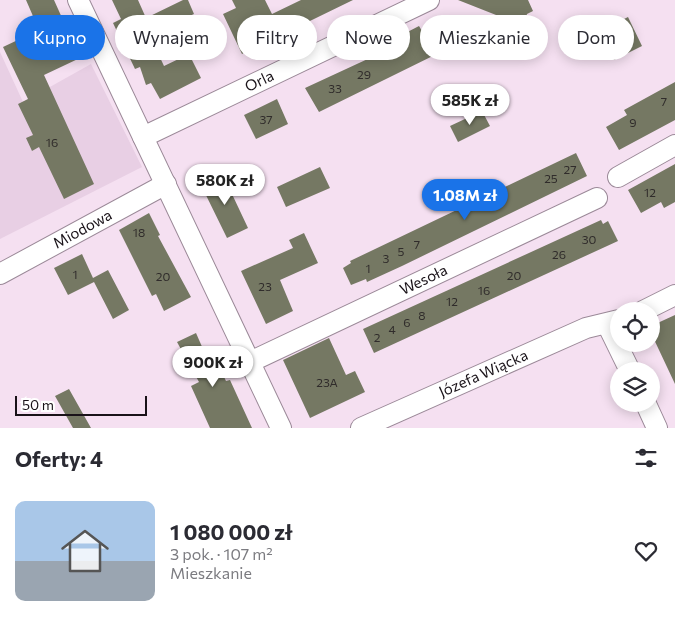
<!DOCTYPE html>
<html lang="pl">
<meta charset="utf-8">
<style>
body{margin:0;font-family:Commissioner,sans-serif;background:#f7f7f7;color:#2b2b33;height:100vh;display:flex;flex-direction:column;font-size:19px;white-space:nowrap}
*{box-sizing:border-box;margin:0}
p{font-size:16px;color:#7c7c81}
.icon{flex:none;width:28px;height:28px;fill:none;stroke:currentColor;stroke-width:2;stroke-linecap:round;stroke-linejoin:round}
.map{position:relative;height:428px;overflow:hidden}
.side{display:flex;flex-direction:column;background:#fff;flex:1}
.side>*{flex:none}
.guide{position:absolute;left:15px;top:15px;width:645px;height:45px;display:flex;gap:10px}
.tools{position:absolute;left:610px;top:302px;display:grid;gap:10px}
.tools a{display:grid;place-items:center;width:50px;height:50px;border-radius:50%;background:#fff;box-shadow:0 2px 12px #0003;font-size:25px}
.scale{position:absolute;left:15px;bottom:12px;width:132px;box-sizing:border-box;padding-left:5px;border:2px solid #191218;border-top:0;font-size:14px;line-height:18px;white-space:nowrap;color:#191218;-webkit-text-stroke:4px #fff;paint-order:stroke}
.price{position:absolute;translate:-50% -42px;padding:0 11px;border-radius:18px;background:#fff;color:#222;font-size:16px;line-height:32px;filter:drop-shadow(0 1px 2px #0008)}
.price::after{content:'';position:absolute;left:50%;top:30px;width:15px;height:11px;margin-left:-8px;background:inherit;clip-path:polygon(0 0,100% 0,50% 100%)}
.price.on{background:#1a73e8;color:#fff}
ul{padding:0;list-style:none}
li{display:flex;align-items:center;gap:15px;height:125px;padding:0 15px}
li span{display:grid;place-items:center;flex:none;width:140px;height:100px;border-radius:10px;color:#555}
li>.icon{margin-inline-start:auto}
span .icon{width:60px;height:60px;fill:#fffc;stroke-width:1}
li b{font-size:21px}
h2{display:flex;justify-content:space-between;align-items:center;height:60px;padding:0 15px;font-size:21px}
.tag{padding:0 18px;border-radius:22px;background:#fff;box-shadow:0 2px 12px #0003;font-size:18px;line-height:45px}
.tag.on{background:#1a73e8;color:#fff}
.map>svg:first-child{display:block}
</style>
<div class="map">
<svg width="675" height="428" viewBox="0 0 675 428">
<rect width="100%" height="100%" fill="#f5e0f1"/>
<path fill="#e8cfe4" d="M0,52L23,102L91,64L142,167L0,239Z"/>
<path fill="#757863" d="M26,0H54L80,58L44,75L94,184L64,199L39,147L32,151L26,138L33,135L18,104L28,99L3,47L39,30Z
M112,0H138L146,18L183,0H188L194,14L149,34L164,66L189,54L201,78L160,99L151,83L146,85L140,67L135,69L113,23L121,19Z
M232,0H265L272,14L301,0H353L242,54L223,14L236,8Z
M458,0H528L533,11L527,14L525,21L519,24Z
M628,17L642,46L614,60L600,31Z
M438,23L451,47L319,112L305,88L372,57L369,52L419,26L422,31Z
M675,82V120L619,150L606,127L627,115L624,110Z
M277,99L288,124L256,139L244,115Z
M482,111L490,126L458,142L450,126Z
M576,153L587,176L402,266L367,282L366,279L351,285L343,268L351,263L350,261Z
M675,164V202L664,208L661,202L641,213L628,190Z
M320,167L330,188L286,207L277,187Z
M223,175L248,228L227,238L201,185Z
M149,213L160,235L158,236L191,297L164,311L156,294L152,296L119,230Z
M601,220L603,224L608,221L618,241L374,353L363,329Z
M304,233L318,263L280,280L293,311L266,324L241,271L293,248L289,240Z
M82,254L93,278L108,270L129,310L113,319L94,282L68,295L54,268Z
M675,315V384L651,333V326Z
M196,333L203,349L209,346L226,381L230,380L252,428H210L191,386L199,382L177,342Z
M329,338L346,375L355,371L365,392L310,418L283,360Z
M69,389L91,428H73L55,396Z"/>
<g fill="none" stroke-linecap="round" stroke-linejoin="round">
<defs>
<g id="minor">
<path d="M78,0L281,428"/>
<path id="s1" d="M143,137L429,0"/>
<path d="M618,177L675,145"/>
<path id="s2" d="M0,274L166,184"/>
<path d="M643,311L675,295"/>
<path d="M607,324L630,371"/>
<path id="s3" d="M250,362L597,198"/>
<path d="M646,404L657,428"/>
<path id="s4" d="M361,428L586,328L619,320"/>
</g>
</defs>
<use href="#minor" stroke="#9b8998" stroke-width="22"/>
<use href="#minor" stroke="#fff" stroke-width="20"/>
</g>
<g text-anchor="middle" stroke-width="4.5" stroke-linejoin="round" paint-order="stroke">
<g font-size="12" fill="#302c2b">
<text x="364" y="79">29</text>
<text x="335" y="93">33</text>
<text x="664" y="106">7</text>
<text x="266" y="124">37</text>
<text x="633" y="127">9</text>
<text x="52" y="147">16</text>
<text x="570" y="174">27</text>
<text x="551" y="183">25</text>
<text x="650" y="197">12</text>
<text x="139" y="237">18</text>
<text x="589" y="244">30</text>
<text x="417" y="249">7</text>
<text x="401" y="256">5</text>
<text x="559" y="259">26</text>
<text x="386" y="263">3</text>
<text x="368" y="273">1</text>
<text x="75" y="279">1</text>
<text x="514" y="280">20</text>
<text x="163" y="281">20</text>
<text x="265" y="291">23</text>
<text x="484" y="295">16</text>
<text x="452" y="306">12</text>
<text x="422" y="320">8</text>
<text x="407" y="327">6</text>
<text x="392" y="334">4</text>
<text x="377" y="342">2</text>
<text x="327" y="387">23A</text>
</g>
<g font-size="15" fill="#191218" stroke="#fff">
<text dy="5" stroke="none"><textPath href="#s1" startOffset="129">Orla</textPath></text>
<text dy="5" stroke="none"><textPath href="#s2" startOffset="94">Miodowa</textPath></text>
<text dy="5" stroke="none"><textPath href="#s3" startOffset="192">Wesoła</textPath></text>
<text dy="5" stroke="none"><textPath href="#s4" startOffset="134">Józefa Wiącka</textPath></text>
</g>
</g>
</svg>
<div class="tools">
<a><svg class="icon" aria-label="locate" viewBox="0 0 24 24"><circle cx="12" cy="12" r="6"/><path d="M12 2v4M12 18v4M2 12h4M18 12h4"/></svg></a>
<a><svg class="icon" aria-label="layers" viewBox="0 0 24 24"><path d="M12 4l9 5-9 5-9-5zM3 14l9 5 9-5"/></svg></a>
</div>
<div class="scale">50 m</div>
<b class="price" style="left:470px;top:126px">585K zł</b>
<b class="price" style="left:225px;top:206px">580K zł</b>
<b class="price on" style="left:465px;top:221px">1.08M zł</b>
<b class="price" style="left:213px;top:388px">900K zł</b>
<div class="guide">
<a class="tag on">Kupno</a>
<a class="tag">Wynajem</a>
<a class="tag">Filtry</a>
<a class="tag">Nowe</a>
<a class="tag">Mieszkanie</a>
<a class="tag">Dom</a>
</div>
</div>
<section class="side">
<h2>Oferty: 4<svg class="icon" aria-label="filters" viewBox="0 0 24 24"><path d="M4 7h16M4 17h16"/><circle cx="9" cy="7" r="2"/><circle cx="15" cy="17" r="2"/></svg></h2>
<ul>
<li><span style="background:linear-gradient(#a9c7e8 60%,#9aa5b1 0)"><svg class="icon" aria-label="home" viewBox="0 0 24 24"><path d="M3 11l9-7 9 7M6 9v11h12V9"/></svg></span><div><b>1 080 000 zł</b><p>3 pok. · 107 m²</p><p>Mieszkanie</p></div><svg class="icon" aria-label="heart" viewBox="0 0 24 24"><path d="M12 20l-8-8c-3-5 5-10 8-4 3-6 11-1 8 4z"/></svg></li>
</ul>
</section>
